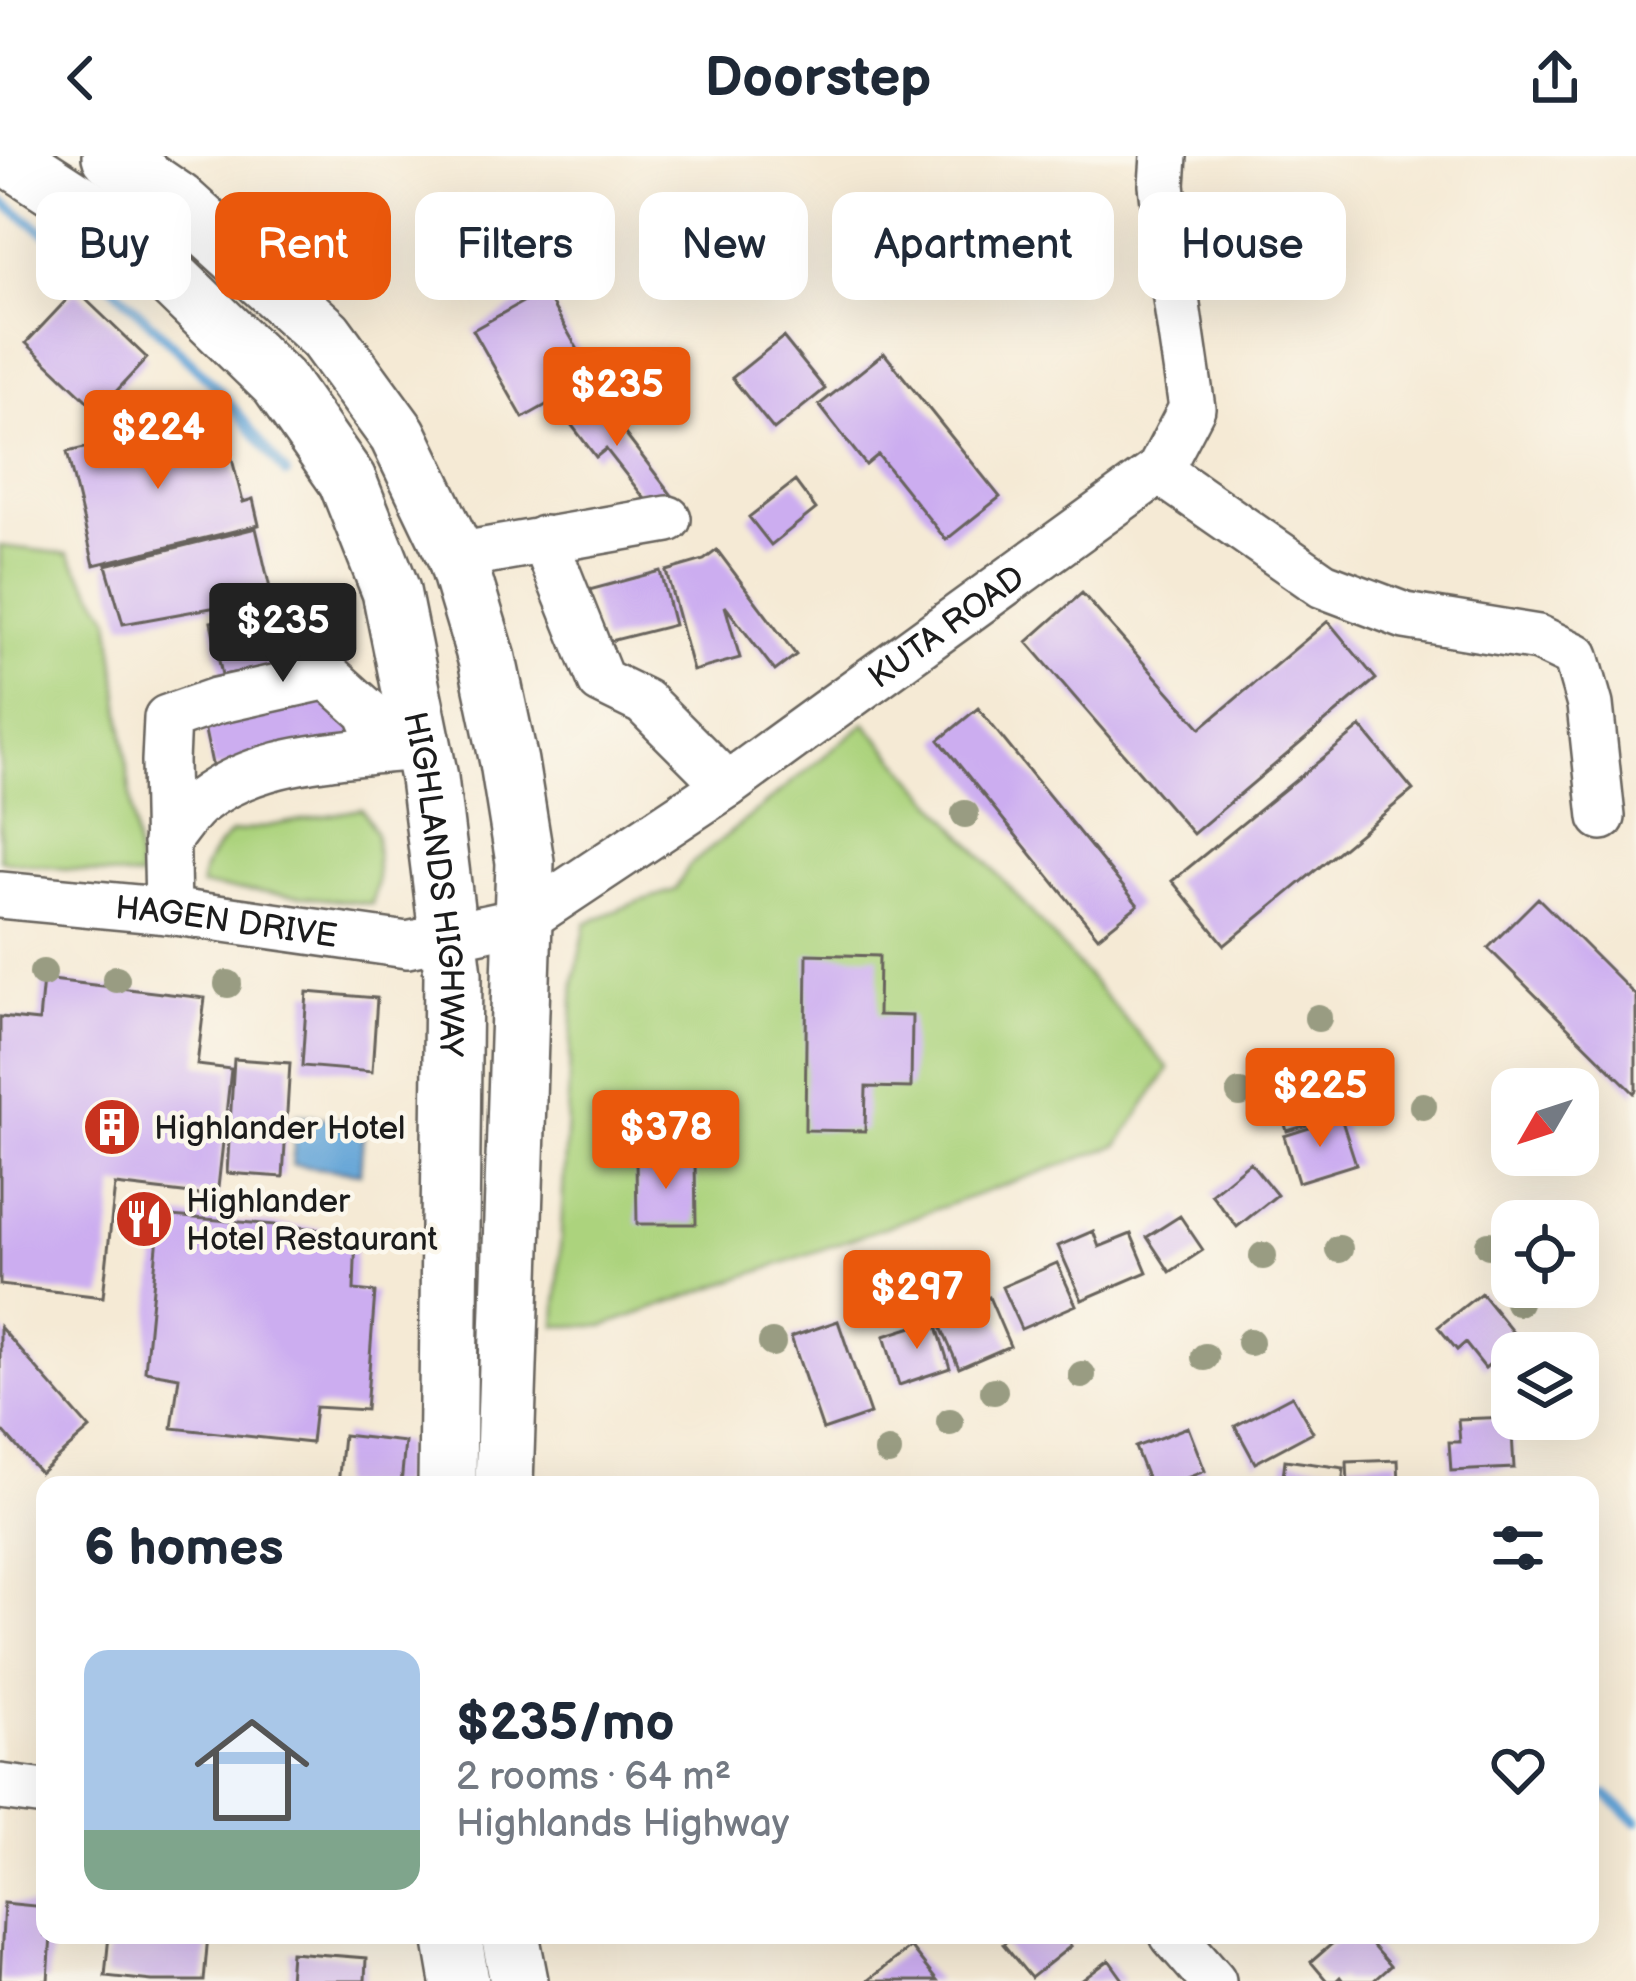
<!DOCTYPE html>
<meta charset="utf-8">
<style>
body{margin:0;font-family:"Balsamiq Sans",sans-serif;background:#f2f2f3;color:#1f2937;height:100vh;display:flex;flex-direction:column;font-size:45px;white-space:nowrap}
*{box-sizing:border-box;margin:0}
p{font-size:39px;color:#747a83}
.icon{flex:none;width:66px;height:66px;fill:none;stroke:currentColor;stroke-width:2;stroke-linecap:round;stroke-linejoin:round}
.map{position:relative;flex:1;overflow:hidden}
.side{position:absolute;left:36px;top:1320px;width:1563px;height:468px;display:flex;flex-direction:column;background:#fff;border-radius:24px;box-shadow:0 12px 48px #0002}
.side>*{flex:none}
.top-card{position:absolute;left:36px;top:36px;width:1566px;height:108px;display:flex;gap:24px}
.needle{width:78px;rotate:231deg}
.controls{position:absolute;left:1491px;top:912px;display:grid;gap:24px}
.controls a{display:grid;place-items:center;width:108px;height:108px;border-radius:24px;background:#fff;box-shadow:0 12px 48px #0002;font-size:60px}
.price{position:absolute;translate:-50% -102px;padding:0 27px;border-radius:12px;background:#ea580c;color:#fff;font-size:39px;line-height:78px;filter:drop-shadow(0 3px 6px #0008)}
.price::after{content:'';position:absolute;left:50%;top:72px;width:36px;height:27px;margin-left:-18px;background:inherit;clip-path:polygon(0 0,100% 0,50% 100%)}
.price.on{background:#222;color:#fff}
ul{padding:0;list-style:none}
li{display:flex;align-items:center;gap:36px;height:300px;padding:0 48px}
li span{display:grid;place-items:center;flex:none;width:336px;height:240px;border-radius:24px;color:#555}
li>.icon{margin-inline-start:auto}
span .icon{width:144px;height:144px;fill:#fffc;stroke-width:1}
li b{font-size:51px}
h2{display:flex;justify-content:space-between;align-items:center;height:144px;padding:0 48px;font-size:51px}
.chip{padding:0 42px;border-radius:24px;background:#fff;box-shadow:0 12px 48px #0002;font-size:42px;line-height:108px}
.chip.on{background:#ea580c;color:#fff}
header{display:flex;justify-content:space-between;align-items:center;height:156px;padding:0 48px;background:#fff;font-size:54px;font-weight:800}
.map>svg:first-child{display:block}
</style>
<header><svg class="icon" aria-label="back" viewBox="0 0 24 24"><path d="M15 5l-7 7 7 7"/></svg>Doorstep<svg class="icon" aria-label="share" viewBox="0 0 24 24"><path d="M12 15V3M7 8l5-5 5 5M5 13v7h14v-7"/></svg></header>
<div class="map">
<svg width="1636" height="1825" viewBox="0 0 1636 1825">
<rect width="100%" height="100%" fill="#fbf7ec"/>
<filter id="ink" filterUnits="userSpaceOnUse"><feTurbulence type="fractalNoise" baseFrequency=".00833" numOctaves="2"/><feDisplacementMap in="SourceGraphic" scale="24" xChannelSelector="R" yChannelSelector="G"/><feConvolveMatrix kernelMatrix="1 2 1 2 8 2 1 2 1" color-interpolation-filters="sRGB"/></filter>
<filter id="wash" filterUnits="userSpaceOnUse"><feTurbulence type="fractalNoise" baseFrequency=".004" numOctaves="4" result="noise"/><feDisplacementMap in="SourceGraphic" scale="48" xChannelSelector="R" yChannelSelector="G"/><feGaussianBlur stdDeviation="2.7" result="paint"/><feColorMatrix in="noise" values="0 0 0 0 0 0 0 0 0 0 0 0 0 0 0 0 0 1.4 0 .05"/><feComposite in="paint" operator="in"/></filter>
<g filter="url(#wash)">
<rect width="100%" height="100%" fill="#f5ead5"/>
<path fill="#acd37d" stroke="#64784c" stroke-width="3" d="M0,390L68,398L110,461L140,723L0,704Z
M865,567L1169,913L1118,989L604,1170H556L574,827L586,767L637,746L675,734L689,710Z
M362,653L376,678L377,725L372,748L201,730C203,705 214,694 231,677Z"/>
<path fill="#64a4d7" stroke="#40607a" stroke-width="3" d="M297,959L364,967L360,1017L292,1009Z"/>
<g fill="none" stroke-linecap="round" stroke-linejoin="round">
<path stroke="#64a4d7" stroke-width="10" d="M0,44L94,112L220,235L286,318
M1607,1639L1636,1665"/>
</g>
<g id="blocks">
<path fill="#ccadf0" d="M76,134L147,202L98,255L26,187Z
M544,134L594,222L523,262L473,174Z
M783,181L825,233L774,274L732,222Z
M884,197L1000,341L946,384L878,299L866,309L819,249Z
M593,236L674,342L655,356L606,293L596,301L564,259Z
M223,268L243,346L253,343L259,369L94,409L67,296L164,273L166,281Z
M795,325L816,353L771,389L749,361Z
M256,372L272,441L123,468L106,409Z
M717,394L796,499L775,515L725,450L740,502L693,515L666,415L704,404Z
M660,415L674,469L603,487L589,434Z
M1082,437L1201,572L1328,465L1376,523L1193,678L1027,486Z
M323,443L334,496L343,494L362,581L213,613L204,570L248,560L239,516L222,519L211,466Z
M978,552L1138,749L1098,781L939,584Z
M1361,571L1413,634L1225,789L1172,725Z
M1538,742L1636,840V934L1634,937L1488,792Z
M807,798L879,800L878,859L912,860L911,932L866,931L865,975L805,974Z
M43,823L205,842L197,909L231,913L217,1041L115,1029L103,1141L0,1129V861L39,865Z
M307,836L377,842L372,916L302,910Z
M234,903L290,907L283,1021L227,1017Z
M1314,928L1325,964L1287,975L1276,940Z
M1341,962L1356,1008L1298,1026L1284,980Z
M636,1005H695L696,1068H637Z
M1250,1006L1277,1039L1237,1071L1211,1038Z
M160,1059L356,1076L354,1134L375,1136L366,1254L315,1251L311,1287L172,1272L179,1221L145,1215Z
M1180,1060L1203,1094L1170,1116L1147,1081Z
M1093,1075L1099,1091L1131,1078L1147,1116L1082,1144L1058,1090Z
M1057,1107L1076,1149L1021,1173L1002,1131Z
M1481,1137L1519,1184L1485,1212L1465,1187L1457,1194L1438,1171Z
M989,1141L1010,1190L959,1212L938,1164Z
M935,1164L950,1212L899,1229L884,1180Z
M838,1165L870,1258L823,1274L791,1181Z
M0,1171L90,1273L40,1317L0,1272Z
M1292,1240L1313,1276L1255,1307L1235,1270Z
M1511,1261L1514,1312L1451,1315L1449,1286H1460L1458,1263Z
M1188,1271L1205,1315L1169,1329H1150L1135,1291Z
M343,1279L405,1286L401,1329H338Z
M1285,1304L1344,1312L1342,1329H1282Z
M1398,1304L1399,1329H1348L1347,1306Z
M4,1747L45,1751V1779H51L48,1825L0,1824Z
M109,1779H208L204,1825H152L105,1820Z
M1014,1779H1061L1071,1790L1031,1822L1003,1788Z
M1342,1779H1363L1390,1810L1373,1825H1343L1340,1821L1336,1825H1327L1311,1806Z
M910,1791L937,1825H867Z
M291,1796L366,1802L365,1825H289Z
M1109,1804L1124,1825H1081Z"/>
</g>
</g>
<g filter="url(#ink)">
<use href="#blocks" fill-opacity="0" stroke="#68645d" stroke-width="3"/>
<g fill="none" stroke-linecap="round" stroke-linejoin="round">
<defs>
<g id="minor">
<path d="M1159,315L1323,429L1405,460L1538,482L1576,500L1590,549L1602,661"/>
<path d="M544,383L601,525L644,546L727,629"/>
<path d="M456,400L668,363"/>
<path d="M166,686C176,674 185,659 196,649C249,605 319,601 384,594"/>
<path id="s1" d="M0,739L168,755L407,789L524,764L727,629L1159,315L1192,252L1172,115L1162,29L1164,0"/>
<path d="M168,755L165,605L167,562L216,545L328,520L368,556L384,594L422,591"/>
<path d="M0,1631L45,1637"/>
<path d="M1173,1779L1213,1825"/>
</g>
<g id="major">
<path id="s2" d="M7,0L121,74L279,227L347,324L391,435L429,622L453,818L447,1329"/>
<path d="M111,0L177,45L325,179L398,279L456,400L487,503L509,606L525,706L504,1329"/>
<path d="M452,1779L460,1825"/>
<path d="M510,1779L519,1825"/>
</g>
</defs>
<use href="#minor" stroke="#68645d" stroke-width="50"/>
<use href="#major" stroke="#68645d" stroke-width="62"/>
<use href="#minor" stroke="#fff" stroke-width="45"/>
<use href="#major" stroke="#fff" stroke-width="57"/>
</g>
<g fill="#999c82">
<circle cx="965" cy="658" r="14"/>
<circle cx="43" cy="817" r="14"/>
<circle cx="116" cy="823" r="14"/>
<circle cx="228" cy="828" r="14"/>
<circle cx="1318" cy="862" r="14"/>
<circle cx="1240" cy="937" r="14"/>
<circle cx="1423" cy="950" r="14"/>
<circle cx="1489" cy="1089" r="14"/>
<circle cx="1339" cy="1093" r="14"/>
<circle cx="1263" cy="1100" r="14"/>
<circle cx="1518" cy="1146" r="14"/>
<circle cx="1250" cy="1186" r="14"/>
<circle cx="772" cy="1187" r="14"/>
<circle cx="1205" cy="1201" r="14"/>
<circle cx="1082" cy="1219" r="14"/>
<circle cx="994" cy="1235" r="14"/>
<circle cx="950" cy="1266" r="14"/>
<circle cx="888" cy="1296" r="14"/>
</g>
</g>
<defs>
<symbol id="building-disc" viewBox="-11 -11 22 22"><circle r="9.5" fill="#c8321e" stroke="#fbf7ec"/><path d="M-4-6H4V6H1V3H-1V6H-4ZM-2.5-4.3h1.7v1.8h-1.7ZM.8-4.3h1.7v1.8H.8ZM-2.5-1h1.7V.8h-1.7ZM.8-1h1.7V.8H.8Z" fill="#fff"/></symbol>
<symbol id="restaurant-disc" viewBox="-11 -11 22 22"><circle r="9.5" fill="#c8321e" stroke="#fbf7ec"/><path d="M-5-6h1v4h1v-4h1v4h1v-4h1v5L-1.5 .5V6h-2V.5L-5-1ZM5-6V6H3V1.5H1.5Q1.5-4 5-6Z" fill="#fff"/></symbol>
</defs>
<g fill-rule="evenodd">
<use href="#building-disc" x="79" y="938" width="66" height="66"/>
<use href="#restaurant-disc" x="111" y="1030" width="66" height="66"/>
</g>
<g text-anchor="middle" stroke-width="9" stroke-linejoin="round" paint-order="stroke">
<g font-size="33" fill="#1c1c1c" stroke="#fbf7ec">
<text dy="12" stroke="none"><textPath href="#s1" startOffset="1044">KUTA ROAD</textPath></text>
<text dy="12" stroke="none"><textPath href="#s2" startOffset="891">HIGHLANDS HIGHWAY</textPath></text>
<text dy="12" stroke="none"><textPath href="#s1" startOffset="228">HAGEN DRIVE</textPath></text>
</g>
<g font-size="33" fill="#1c1c1c" stroke="#fbf7ec" text-anchor="start">
<text x="154" y="983">Highlander Hotel</text>
<text x="186" y="1056">Highlander<tspan x="186" dy="38">Hotel Restaurant</tspan></text>
</g>
</g>
</svg>
<div class="controls">
<a><svg class="needle" viewBox="-14 -14 28 28"><path d="M0-13l5 13h-10z" fill="#e53935"/><path d="M0 13l5-13h-10z" fill="#747a83"/></svg></a>
<a><svg class="icon" aria-label="locate" viewBox="0 0 24 24"><circle cx="12" cy="12" r="6"/><path d="M12 2v4M12 18v4M2 12h4M18 12h4"/></svg></a>
<a><svg class="icon" aria-label="layers" viewBox="0 0 24 24"><path d="M12 4l9 5-9 5-9-5zM3 14l9 5 9-5"/></svg></a>
</div>
<b class="price" style="left:617px;top:293px">$235</b>
<b class="price" style="left:158px;top:336px">$224</b>
<b class="price on" style="left:283px;top:529px">$235</b>
<b class="price" style="left:1320px;top:994px">$225</b>
<b class="price" style="left:666px;top:1036px">$378</b>
<b class="price" style="left:917px;top:1196px">$297</b>
<div class="top-card">
<a class="chip">Buy</a>
<a class="chip on">Rent</a>
<a class="chip">Filters</a>
<a class="chip">New</a>
<a class="chip">Apartment</a>
<a class="chip">House</a>
</div>
<section class="side">
<h2>6 homes<svg class="icon" aria-label="filters" viewBox="0 0 24 24"><path d="M4 7h16M4 17h16"/><circle cx="9" cy="7" r="2"/><circle cx="15" cy="17" r="2"/></svg></h2>
<ul>
<li><span style="background:linear-gradient(#a9c7e8 75%,#7fa58c 0)"><svg class="icon" aria-label="home" viewBox="0 0 24 24"><path d="M3 11l9-7 9 7M6 9v11h12V9"/></svg></span><div><b>$235/mo</b><p>2 rooms · 64 m²</p><p>Highlands Highway</p></div><svg class="icon" aria-label="heart" viewBox="0 0 24 24"><path d="M12 20l-8-8c-3-5 5-10 8-4 3-6 11-1 8 4z"/></svg></li>
</ul>
</section>
</div>
